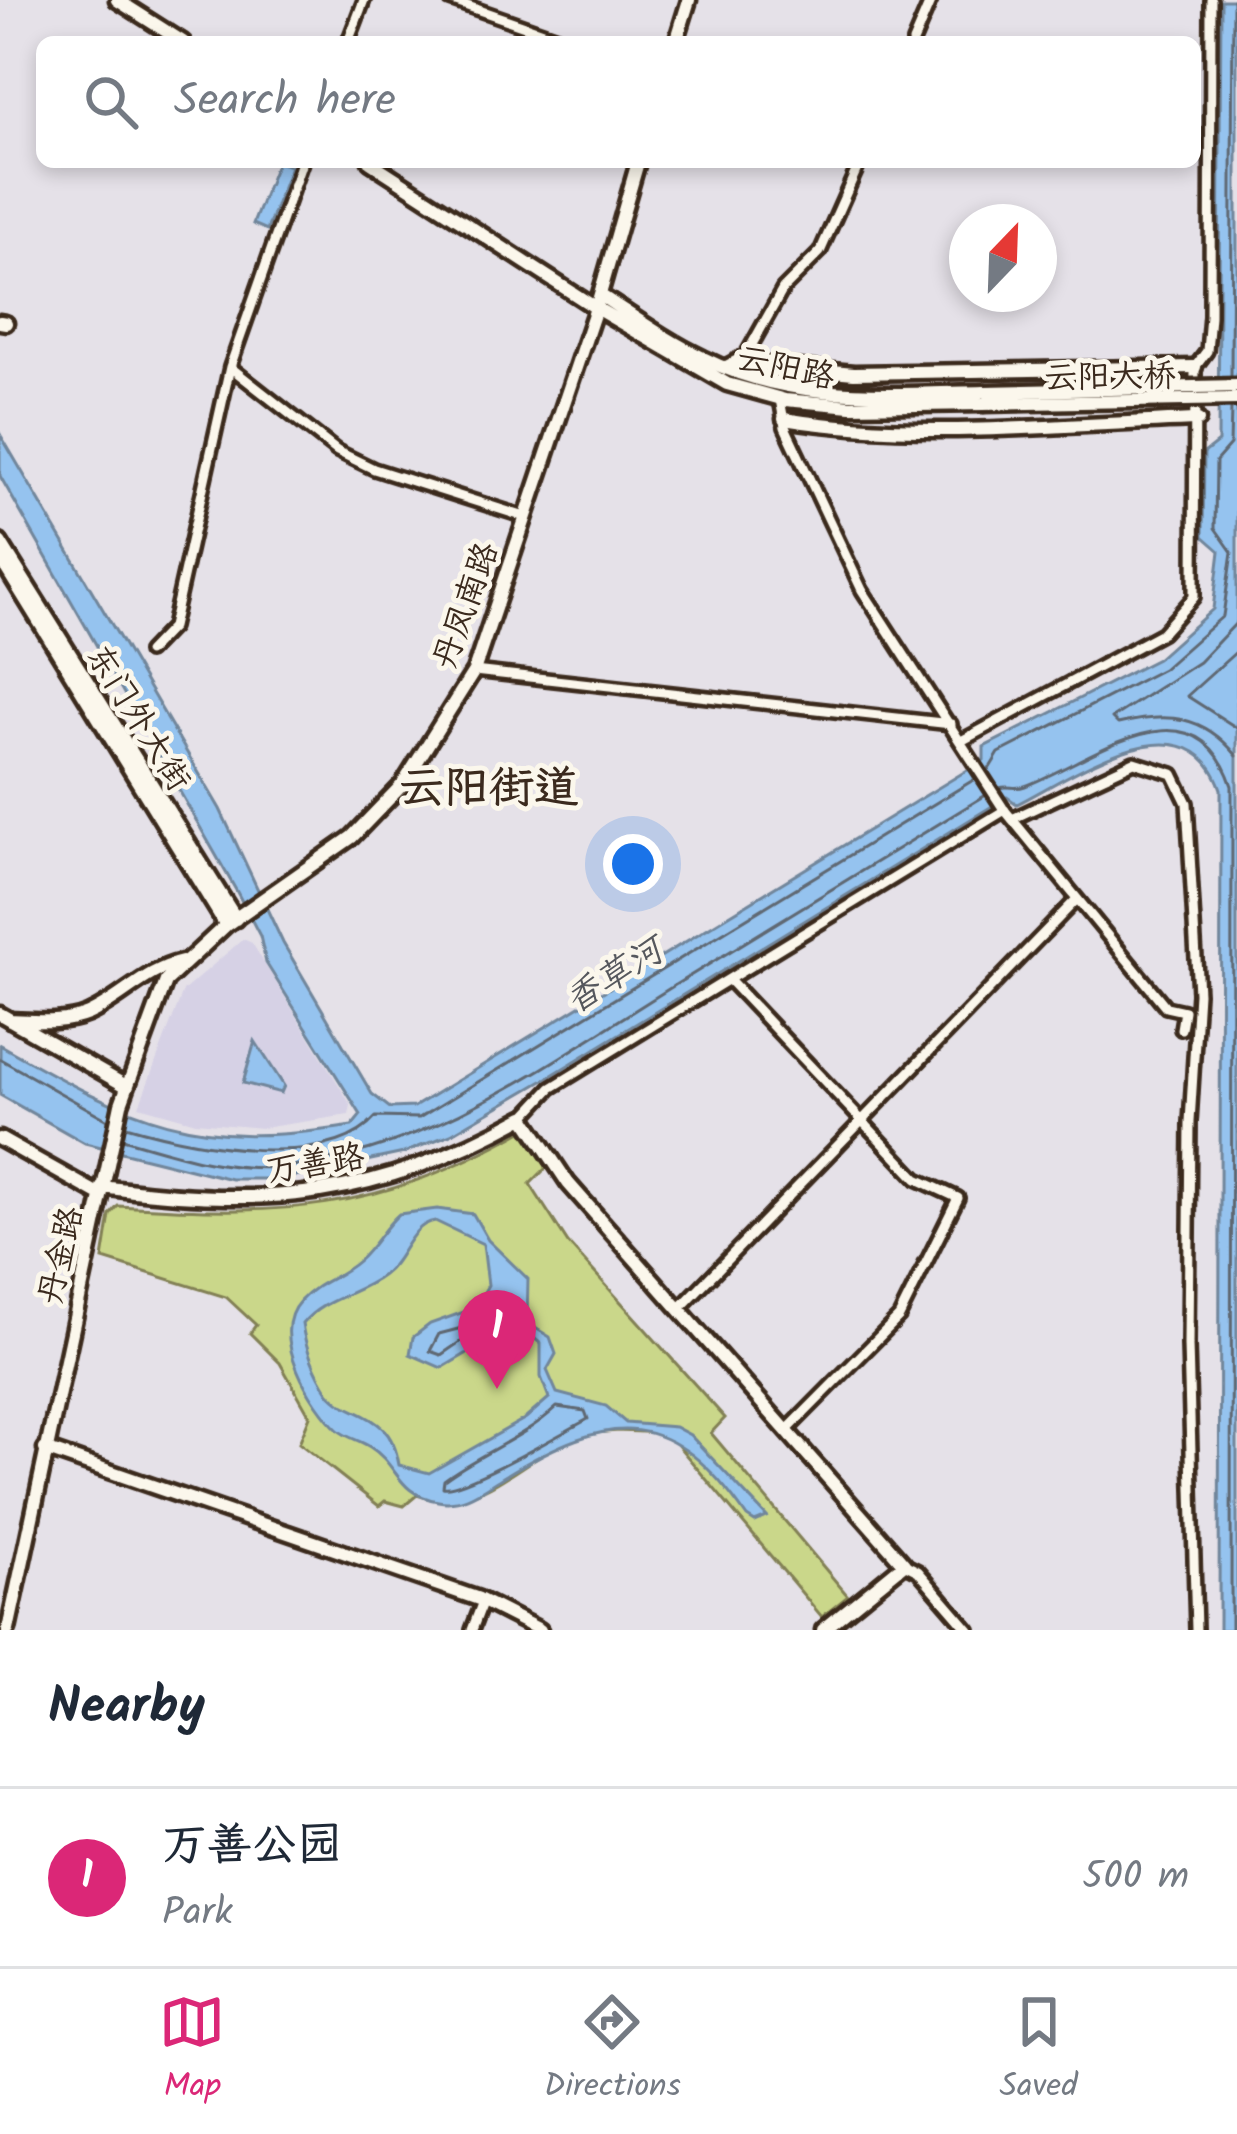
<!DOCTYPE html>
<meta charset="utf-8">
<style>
body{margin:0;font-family:Kalam,"LXGW WenKai TC",sans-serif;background:#f2f2f3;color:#1f2937}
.compass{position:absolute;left:949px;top:204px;width:108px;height:108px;border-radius:50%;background:#fff;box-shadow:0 6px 18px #0003;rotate:23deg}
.you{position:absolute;left:633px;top:864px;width:42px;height:42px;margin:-30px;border:9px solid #fff;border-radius:50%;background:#1a73e8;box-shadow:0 0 0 18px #1a73e833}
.badge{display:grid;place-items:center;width:78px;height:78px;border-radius:50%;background:#db2777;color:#fff;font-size:39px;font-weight:700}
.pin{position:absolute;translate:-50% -99px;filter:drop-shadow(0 3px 6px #0008)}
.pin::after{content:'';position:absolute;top:63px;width:42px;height:36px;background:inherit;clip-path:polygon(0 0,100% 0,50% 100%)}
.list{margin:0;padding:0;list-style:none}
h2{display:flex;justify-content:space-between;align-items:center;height:156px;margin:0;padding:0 48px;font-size:51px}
h2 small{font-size:39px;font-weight:400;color:#747a83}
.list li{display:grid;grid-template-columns:78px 1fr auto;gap:36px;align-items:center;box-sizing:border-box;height:180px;padding:0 48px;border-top:3px solid #e0e1e3}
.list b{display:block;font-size:45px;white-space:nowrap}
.list p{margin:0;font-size:39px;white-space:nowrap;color:#747a83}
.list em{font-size:39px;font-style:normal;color:#747a83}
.icon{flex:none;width:66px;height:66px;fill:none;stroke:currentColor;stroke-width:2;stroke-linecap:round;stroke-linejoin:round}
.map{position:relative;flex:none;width:1237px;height:1630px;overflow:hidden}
.search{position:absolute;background:#fff;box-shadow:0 6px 18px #0003;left:36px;right:36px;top:36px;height:132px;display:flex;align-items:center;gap:30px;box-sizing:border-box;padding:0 42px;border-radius:18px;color:#747a83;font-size:45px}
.sheet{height:336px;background:#fff}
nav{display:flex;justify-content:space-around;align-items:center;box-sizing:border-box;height:168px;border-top:3px solid #e0e1e3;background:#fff;font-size:33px;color:#747a83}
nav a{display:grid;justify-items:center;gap:6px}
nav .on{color:#db2777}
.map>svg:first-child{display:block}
.built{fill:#d6d1e5}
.green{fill:#cad78a;stroke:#828054;stroke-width:3}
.water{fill:#95c3ef;stroke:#71869b;stroke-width:3;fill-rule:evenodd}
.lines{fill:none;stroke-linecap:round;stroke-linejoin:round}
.shore{stroke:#5f6772;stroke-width:3}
.street-casing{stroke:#3b2a1e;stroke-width:18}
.secondary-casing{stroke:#3b2a1e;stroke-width:21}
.street{stroke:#fbf7ec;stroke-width:9}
.secondary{stroke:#fbf7ec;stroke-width:12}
.secondary-bridge-casing{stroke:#3b2a1e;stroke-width:21;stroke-linecap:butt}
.secondary-bridge{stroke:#fbf7ec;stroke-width:12}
.labels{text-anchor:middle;stroke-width:10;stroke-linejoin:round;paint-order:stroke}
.street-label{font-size:33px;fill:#3b2a1e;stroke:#fbf7ec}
.water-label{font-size:36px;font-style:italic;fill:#56585d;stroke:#fbf7ec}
.district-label{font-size:45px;font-weight:bold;fill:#3b2a1e;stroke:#fbf7ec}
</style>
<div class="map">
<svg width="1237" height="1630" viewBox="0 0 1237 1630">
<rect width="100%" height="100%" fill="#e5e1e8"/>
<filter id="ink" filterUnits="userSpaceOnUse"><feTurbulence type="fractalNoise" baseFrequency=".00833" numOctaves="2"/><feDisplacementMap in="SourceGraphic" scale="24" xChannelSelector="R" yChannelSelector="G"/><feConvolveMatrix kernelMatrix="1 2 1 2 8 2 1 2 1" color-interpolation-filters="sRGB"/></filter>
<g filter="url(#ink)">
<path class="built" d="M243,939L252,943L351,1105L349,1115L262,1128L196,1122L139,1106L183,991Z"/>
<path class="green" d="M522,1131L547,1167L530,1184L568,1243L725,1418L711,1433L848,1596L822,1617L670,1436L658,1433C631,1431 601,1429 575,1438C519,1458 479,1517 417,1495L404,1506L385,1501L379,1506L299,1443L310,1416L280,1363L250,1333L256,1325L226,1297L103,1259L110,1215L118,1206C281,1216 376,1214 522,1131Z"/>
<path class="water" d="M1221,0H1237V1630H1219L1221,789C1188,693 1073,776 1017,804L1007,797L544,1080L451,1134L404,1153L281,1179H231L85,1143L0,1095V1045C135,1122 194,1151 352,1126L361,1115L266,963L260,936L237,892L0,476V434L220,809L283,943L372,1094L390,1108L414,1107L984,760V747L1157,659L1213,609L1220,551L1203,536L1204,453L1218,442Z
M277,162L291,166L267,230L253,224Z
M255,1041L284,1086L281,1093L243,1083Z
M437,1209L473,1214L488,1240L528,1279L527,1323L550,1337L556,1354L547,1370L557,1393L606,1406L626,1423L675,1427L690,1435L767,1517L755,1522L747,1517C671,1407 612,1410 503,1477C482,1490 464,1506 438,1501C396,1494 399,1465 370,1447C360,1440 347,1438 338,1430C312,1406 268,1335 300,1301C317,1282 339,1278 358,1261C374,1247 384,1227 399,1214ZM435,1221L483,1244L488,1285L475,1308L430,1324L413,1337L410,1354L442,1368L488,1341L526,1331L541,1344V1377L549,1398L526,1418L429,1473L399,1465C391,1409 348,1418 329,1393C315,1372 306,1350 302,1324C323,1298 357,1295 383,1275C404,1260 409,1225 435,1221Z"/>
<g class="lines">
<path class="shore" d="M1231,377L1233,0
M1237,622L1199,662L1112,718L1118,724C1167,712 1203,714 1237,756
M1237,651L1187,696L1237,728
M988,771L999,753L1163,669L1223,616L1232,552L1215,528L1216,461L1230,445L1231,408
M999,788C1010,785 1015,790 1025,786C1090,762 1195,674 1232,786L1231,1630
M0,1059L108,1120
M126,1126C190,1145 329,1173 376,1117L419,1118L975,779
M123,1139C175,1154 227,1172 283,1167C431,1152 552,1061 675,985C778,921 882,858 986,795
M486,1314L494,1317L492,1327L479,1329L441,1355L430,1351L439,1334L477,1324Z
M557,1407L585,1411L588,1419C564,1432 461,1492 443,1487L444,1480C480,1453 524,1438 557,1407Z"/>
<g class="street-casing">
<path id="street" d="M450,0L571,42
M348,42L364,0
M913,42L931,0
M302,162L230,367L337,451L374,469L525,517
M729,364L746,355L783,289L820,252L860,162
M780,399L785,427L862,590L1003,808L1166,1007L1184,1011L1181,1029
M148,652L172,627L230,367
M474,671L951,724
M963,740L1162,633L1194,597L1195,367L1207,351L1210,316L1211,0
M1012,819L1134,762L1173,774L1187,803L1198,993L1190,1122L1188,1345L1196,1630
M729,980L917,1179L958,1198L899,1317L789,1428
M524,1117L551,1088L1005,810
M682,1306L1076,900
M904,1564L918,1571L969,1630
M472,1630L483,1601"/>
</g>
<g class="secondary-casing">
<path id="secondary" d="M117,0L183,42
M676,42L689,0
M370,162L596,308L727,384L785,400L851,406L983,404
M600,295C634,317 667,341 703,358C791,403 890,394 985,392
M0,322L6,323
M724,367L756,364L854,373L1195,367
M784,419C918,441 1062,424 1198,420
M0,542L236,919
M0,558L226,925
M0,1014L126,1086
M10,1020C36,1021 64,1024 88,1014C122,999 145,970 182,962
M0,1139L100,1195
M102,1187C268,1209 376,1199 524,1117L568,1183L904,1564L823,1630
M45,1449L479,1599L540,1630
M8,1630L121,1104L166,981L226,925L352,837L403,784L474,671L596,308L638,162"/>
</g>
<use href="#street" class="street"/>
<use href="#secondary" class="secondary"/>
<g class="secondary-bridge-casing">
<path id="secondary-bridge" d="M985,392L1237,386
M983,404L1237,399"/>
</g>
<use href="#secondary-bridge" class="secondary-bridge"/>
</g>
</g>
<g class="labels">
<g class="street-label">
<text transform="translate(786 366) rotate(12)" y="12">云阳路</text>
<text transform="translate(1110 375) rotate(-1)" y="12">云阳大桥</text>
<text transform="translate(464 605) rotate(-70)" y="12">丹凤南路</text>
<text transform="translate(140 717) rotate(58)" y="12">东门外大街</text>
<text transform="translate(315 1162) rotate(-9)" y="12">万善路</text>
<text transform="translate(59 1255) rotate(-77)" y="12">丹金路</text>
</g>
<g class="water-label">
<text transform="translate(613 974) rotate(-32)" y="13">香草河</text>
</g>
<g class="district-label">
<text x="489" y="802">云阳街道</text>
</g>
</g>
</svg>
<svg class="compass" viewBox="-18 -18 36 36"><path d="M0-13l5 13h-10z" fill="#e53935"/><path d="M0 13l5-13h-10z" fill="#747a83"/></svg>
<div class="you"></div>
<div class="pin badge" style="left:497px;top:1389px">1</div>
<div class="search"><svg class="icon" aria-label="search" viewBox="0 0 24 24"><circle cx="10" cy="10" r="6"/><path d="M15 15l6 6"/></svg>Search here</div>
</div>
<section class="sheet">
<h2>Nearby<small></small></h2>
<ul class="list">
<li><span class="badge">1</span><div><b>万善公园</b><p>Park</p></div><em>500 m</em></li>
</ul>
</section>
<nav>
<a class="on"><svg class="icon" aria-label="map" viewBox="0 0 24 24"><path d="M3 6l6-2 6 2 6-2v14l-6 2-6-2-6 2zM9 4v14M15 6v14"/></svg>Map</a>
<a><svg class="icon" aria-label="directions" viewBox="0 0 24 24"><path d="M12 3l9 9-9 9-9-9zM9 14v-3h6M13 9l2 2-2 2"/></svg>Directions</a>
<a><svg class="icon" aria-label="saved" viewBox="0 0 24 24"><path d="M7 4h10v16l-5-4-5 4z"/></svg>Saved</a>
</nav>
